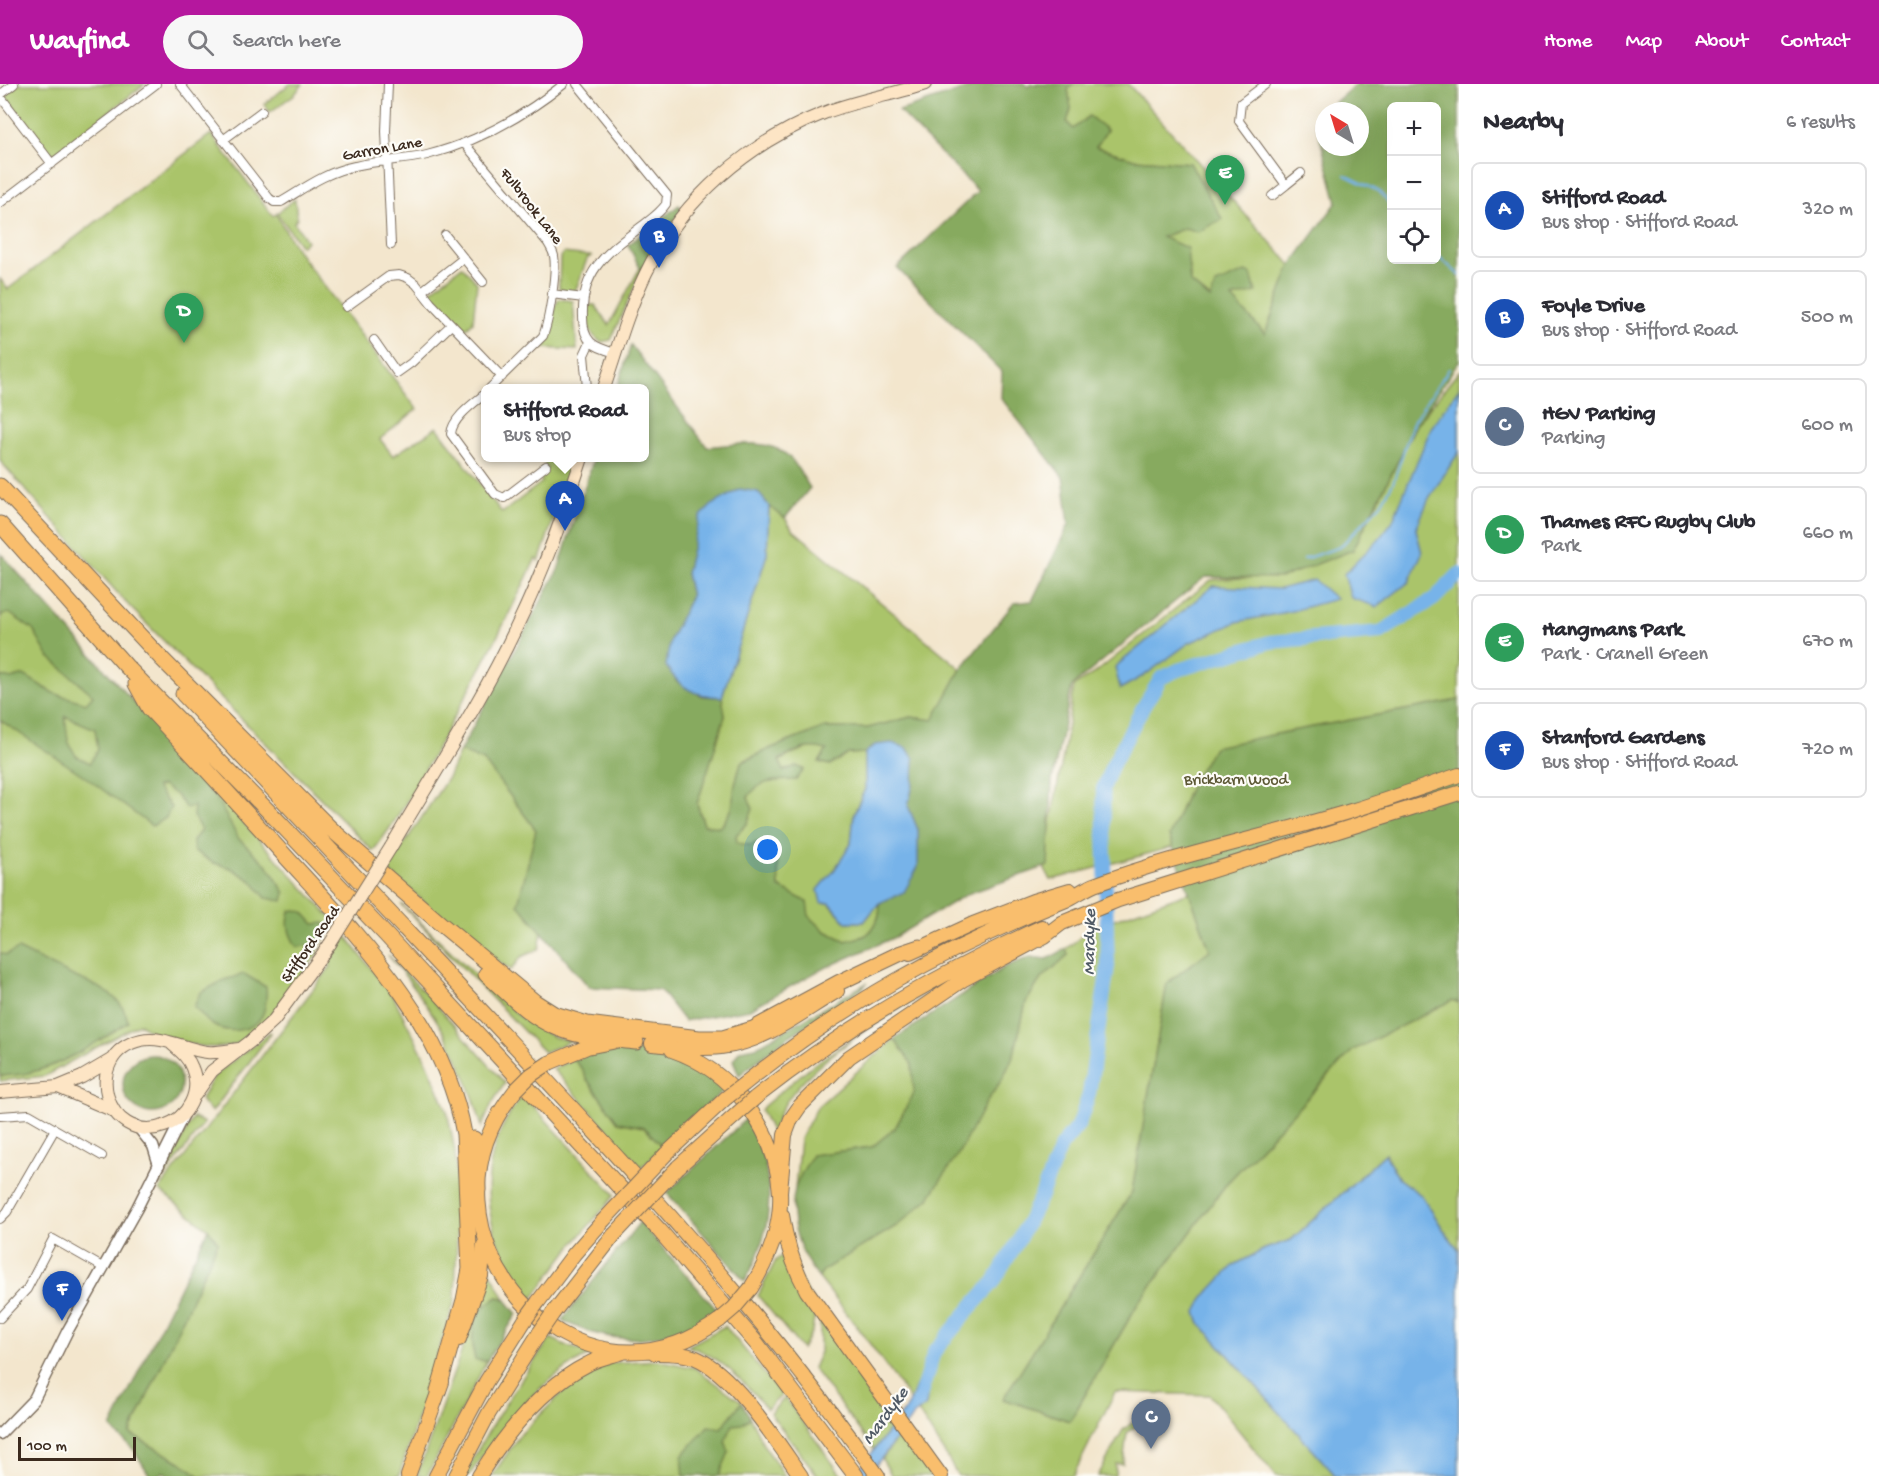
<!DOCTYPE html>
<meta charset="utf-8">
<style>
body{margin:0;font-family:"Gochi Hand",sans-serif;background:#f7f7f7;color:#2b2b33}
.controls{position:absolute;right:18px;top:18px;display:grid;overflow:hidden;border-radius:9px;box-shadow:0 6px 24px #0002}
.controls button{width:54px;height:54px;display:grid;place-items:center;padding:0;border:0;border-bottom:2px solid #e1e1e2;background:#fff;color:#2b2b33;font:30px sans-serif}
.compass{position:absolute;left:1315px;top:18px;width:54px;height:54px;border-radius:50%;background:#fff;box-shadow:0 6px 24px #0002;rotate:322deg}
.scale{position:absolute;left:18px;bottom:15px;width:118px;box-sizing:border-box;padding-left:6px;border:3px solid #3b2a1e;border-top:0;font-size:16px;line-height:21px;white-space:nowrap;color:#3b2a1e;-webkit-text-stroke:4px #fdfcf7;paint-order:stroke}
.you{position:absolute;left:768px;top:766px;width:21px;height:21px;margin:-15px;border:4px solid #fff;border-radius:50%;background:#1a73e8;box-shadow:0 0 0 9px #1a73e833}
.badge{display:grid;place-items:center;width:39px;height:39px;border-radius:50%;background:#b5179e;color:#fff;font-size:20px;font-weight:700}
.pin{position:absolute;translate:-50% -50px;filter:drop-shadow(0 2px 3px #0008)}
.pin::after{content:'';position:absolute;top:32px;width:21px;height:18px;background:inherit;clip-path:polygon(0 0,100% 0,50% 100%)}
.popup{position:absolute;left:481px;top:300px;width:168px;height:78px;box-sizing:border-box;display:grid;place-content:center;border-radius:9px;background:#fff;filter:drop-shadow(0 2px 4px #0005);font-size:20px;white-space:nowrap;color:#7c7c81}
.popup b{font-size:22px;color:#2b2b33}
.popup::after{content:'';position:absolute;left:50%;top:100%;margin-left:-12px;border:12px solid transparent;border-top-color:#fff}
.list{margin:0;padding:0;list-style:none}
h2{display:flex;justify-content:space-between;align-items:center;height:78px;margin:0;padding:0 24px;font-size:26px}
h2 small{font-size:20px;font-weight:400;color:#7c7c81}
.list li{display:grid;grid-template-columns:39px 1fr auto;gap:18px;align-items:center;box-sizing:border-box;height:96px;margin:0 12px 12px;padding:0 12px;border:2px solid #e1e1e2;border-radius:9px}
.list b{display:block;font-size:22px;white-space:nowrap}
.list p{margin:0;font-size:20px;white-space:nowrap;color:#7c7c81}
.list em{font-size:20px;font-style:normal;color:#7c7c81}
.icon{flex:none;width:33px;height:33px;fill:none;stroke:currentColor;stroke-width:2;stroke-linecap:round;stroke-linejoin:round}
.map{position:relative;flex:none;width:1459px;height:1392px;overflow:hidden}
header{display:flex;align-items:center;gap:36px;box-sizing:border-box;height:84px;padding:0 30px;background:#b5179e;color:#fff}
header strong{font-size:28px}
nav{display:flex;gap:33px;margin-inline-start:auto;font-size:21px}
.search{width:420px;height:54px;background:#f7f7f7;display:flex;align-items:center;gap:15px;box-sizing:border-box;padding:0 21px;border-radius:33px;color:#7c7c81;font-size:22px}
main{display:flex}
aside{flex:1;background:#fff}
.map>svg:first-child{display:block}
.green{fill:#aac46a;stroke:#727744;stroke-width:1.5}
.forest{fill:#87aa5e;stroke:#616a3e;stroke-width:1.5;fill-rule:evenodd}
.water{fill:#77b3e9;stroke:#596e84;stroke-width:1.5}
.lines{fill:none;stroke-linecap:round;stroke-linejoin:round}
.stream{stroke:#77b3e9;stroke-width:2}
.river{stroke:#77b3e9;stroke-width:14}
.minor-casing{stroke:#7b6c5b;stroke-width:10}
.tertiary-casing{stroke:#7b6c5b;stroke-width:13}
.secondary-casing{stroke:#7b6c5b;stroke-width:14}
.trunk-casing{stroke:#7b6c5b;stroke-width:16}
.motorway-casing{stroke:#7b6c5b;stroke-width:17}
.minor{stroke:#fff;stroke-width:8}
.tertiary{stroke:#fff;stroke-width:10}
.secondary{stroke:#fde5c5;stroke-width:12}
.trunk{stroke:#f9be6d;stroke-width:14}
.motorway{stroke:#f9be6d;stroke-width:15}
.secondary-bridge-casing{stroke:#7b6c5b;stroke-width:14;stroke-linecap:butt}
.trunk-bridge-casing{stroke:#7b6c5b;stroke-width:16;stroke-linecap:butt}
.secondary-bridge{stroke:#fde5c5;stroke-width:12}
.trunk-bridge{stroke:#f9be6d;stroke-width:14}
.labels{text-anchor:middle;stroke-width:4.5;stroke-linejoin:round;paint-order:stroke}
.street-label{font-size:16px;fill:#3b2a1e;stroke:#fdfcf7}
.park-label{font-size:16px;fill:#5c5835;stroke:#fdfcf7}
.water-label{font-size:18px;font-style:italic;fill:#505a65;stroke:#fdfcf7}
</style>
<header>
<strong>Wayfind</strong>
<div class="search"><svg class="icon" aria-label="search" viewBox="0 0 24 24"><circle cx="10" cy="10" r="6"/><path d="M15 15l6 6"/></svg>Search here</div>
<nav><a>Home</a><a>Map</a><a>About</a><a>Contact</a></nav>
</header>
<main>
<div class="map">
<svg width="1459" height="1392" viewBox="0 0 1459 1392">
<rect width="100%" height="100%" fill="#fdfcf7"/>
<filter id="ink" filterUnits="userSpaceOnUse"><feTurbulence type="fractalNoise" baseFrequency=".0167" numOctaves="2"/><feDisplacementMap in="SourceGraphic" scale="12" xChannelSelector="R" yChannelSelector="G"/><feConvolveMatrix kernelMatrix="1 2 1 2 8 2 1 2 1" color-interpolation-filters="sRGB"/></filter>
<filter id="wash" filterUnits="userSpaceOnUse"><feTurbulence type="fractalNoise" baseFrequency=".008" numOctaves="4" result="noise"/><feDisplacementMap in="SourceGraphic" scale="24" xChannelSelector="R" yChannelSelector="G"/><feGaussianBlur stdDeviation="1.35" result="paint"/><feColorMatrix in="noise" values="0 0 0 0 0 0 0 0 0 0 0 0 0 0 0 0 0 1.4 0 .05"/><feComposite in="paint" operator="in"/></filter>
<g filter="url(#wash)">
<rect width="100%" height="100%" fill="#f3e6cd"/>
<path class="green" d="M18,0H145L55,70L48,69L6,13L8,8Z
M290,0H303L295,10L270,28L264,20Z
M1073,0H1128L1291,181L1265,250L1231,214L1211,215L1190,198V184L1162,153L1185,144L1222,135L1190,79L1134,75L1096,63L1107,46L1073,45L1067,38L1071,25L1068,5Z
M211,50L273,132L276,130L297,166L417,325L380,355L393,372L437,343L502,429L542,398L540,394L541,389L547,385L543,374H573L564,402L561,401L557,413L560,415L539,478L536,474C506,538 473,600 438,662C418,698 399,734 373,767L130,523L0,377V195L8,205Z
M295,115L297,134L294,138L307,157L301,162L277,129Z
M563,169L591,172L587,175L575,208L563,207L559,204L560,173Z
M462,182L477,199L473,238L464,247L430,211L429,208Z
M640,184L642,185L611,256L601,258C587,249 586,237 586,221H595L609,241Z
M559,215L573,217L577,266L542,264L549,253L555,222Z
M1459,287V616L1286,648L1193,696L1169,752L1173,763L1051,796L1043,781L1063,672L1074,602L1099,586L1211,496L1288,491L1353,466L1416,341Z
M769,422L785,434L792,445L961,585L933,636L911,633L868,644H824L769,665L741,678L735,701L732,725L720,744L704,741L697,720L725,632L722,613L766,470Z
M1,470L173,662L335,838L317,865L319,868C299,893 265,948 236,960C217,967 195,962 177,956C165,952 148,949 140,939L45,992L0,997Z
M813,662L828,666L819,678L829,681L848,670L865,669V705L854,730L851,760L835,785L818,807L846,838H864L879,819C882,830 875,845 866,851C861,854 851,855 846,857L825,847L779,803L777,770L750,761L737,760L736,751L747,740C747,732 746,722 748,714C753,695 780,696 796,696L804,685L796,682L784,687L779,677L796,668Z
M460,667L484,677L536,746L519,820L542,847L539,865L521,873L511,886L475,862L387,786L449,692Z
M1189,808L1210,866L1167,900L1132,1108L1003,1315L1070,1337L1137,1221L1227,1099L1353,966L1453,916L1459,919V1166L1445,1148L1422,1112L1399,1095L1385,1070L1291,1156L1265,1165L1234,1181L1196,1228L1200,1239L1336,1392H1276L1210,1311L1115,1308L1073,1392H958C918,1322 869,1257 819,1194L823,1186L898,1141L929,1114L987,1017L1003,994L1014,970L1026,918L1040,896L1068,871L1066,865L1093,843Z
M401,820L522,935L553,953L571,957L544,968Z
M346,852L394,914L428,980L447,1027L455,1067L458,1115L455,1216L399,1392H200L180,1378L130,1350L218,1158L208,1145L159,1106L331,882L327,877Z
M388,871L429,913L505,999L492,1019L482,1043C464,973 434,926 388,871Z
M927,908C882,937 801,981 779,1031C776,1037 775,1046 774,1053L761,1026L764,1022L810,983L888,930Z
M270,948L271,949L212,1028L204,1020L201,1015L215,991Z
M894,955L912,980L914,1009L895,1044L872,1063L812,1071L795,1104L800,1055L818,1022Z
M573,975L582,985L586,994L618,1038L644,1043L663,1063L641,1083L553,985Z
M523,1011L615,1111L569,1165L532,1215C480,1154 471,1076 523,1011Z
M193,1033L204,1039L159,1100L156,1099L164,1082L173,1073Z
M782,1172L785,1173L816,1223L812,1247L802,1265L758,1212L776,1176Z
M490,1187L505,1215L498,1213C493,1216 486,1220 482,1224C471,1238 471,1260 475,1276L487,1277L427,1392H417Z
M820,1237L896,1338L874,1366L813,1284L820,1268Z
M725,1242L782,1311L767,1325C743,1298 723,1273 688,1262Z
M551,1254L569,1263L593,1269C542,1292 499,1345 469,1392H464C489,1343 518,1298 551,1254Z
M658,1276L695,1284L742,1318L765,1363L785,1392H492L519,1352L563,1308L608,1279Z
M785,1314L842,1392H818L770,1329Z
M1140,1338L1136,1343L1127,1348L1123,1380H1116L1115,1392H1098L1123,1346L1132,1339Z
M901,1348L933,1392H892L882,1375Z"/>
<path class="forest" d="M980,0H1025L1028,3L1031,0H1073L1068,5L1071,25L1067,38L1073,45L1089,32L1107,46L1096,63L1134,75L1190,79L1222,135L1198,148L1185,144L1162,153L1187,164L1190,198L1210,215L1216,200L1245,188L1251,190L1256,208L1232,214L1265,250L1291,181L1337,118L1315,36L1324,28V63H1360V27H1325L1356,0H1459V277L1416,341L1353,466L1281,494L1205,493L1072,602L1052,697L1048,782L967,810L895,853L818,887L750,925L684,937L660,906L589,903L518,820L536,746L484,677L460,667L558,486L594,374H644V304H617L631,261L707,363C733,360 773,353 792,376C799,385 804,395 810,404L785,434L769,422L758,408L686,489L691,512L670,556L676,597L702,612L722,613L725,632L697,720L704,741L721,743L732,725L735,701L741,679L769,665L824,644H868L911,633L933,636L961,585L1014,519L1032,517L1069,440L1063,393L1001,314L1002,288L897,184L978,107L899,27ZM1392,22H1436V176H1392ZM875,661L913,700L908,722L918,746L904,808L879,819C882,830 875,845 866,851C861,854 851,855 846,857L825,847L809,832L807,818L779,803L777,770L767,756L750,761L737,759L736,751L747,740L753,725L748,713C761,695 775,697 796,696L804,686L796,682L784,687L779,676C798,666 805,660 827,666L819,678L830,681L848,670L865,669Z
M679,121L682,125L642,185L640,184L628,161Z
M1,470L173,662L197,695L216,714L239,755L268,782L285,809L283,817L266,814L252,797L231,784L214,779L194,767L193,757L201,746L193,732L194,722L186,724L176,711L163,702L156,703L171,723L166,734L152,742L84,692L0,636V592L11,595L24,591L53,609L86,619L93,611L48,572L33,546L9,529L0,532ZM65,632L95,645L98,666L90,679L76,672L68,657Z
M1459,616V919L1453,916L1353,966L1227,1099L1137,1221L1070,1337L1003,1315L1132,1108L1167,899L1210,866L1169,752L1193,696L1214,663L1286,648Z
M296,826L303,828L314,840L325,839L324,851L315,861L297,863C289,851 286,841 290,827Z
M18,865C36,874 55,883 73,892C96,902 123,910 128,938C97,958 64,981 28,989C19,991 9,991 0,992V869L6,871Z
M1066,865L1068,871L1040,896L1026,918L1014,970L1003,994L987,1017L958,1070L929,1114L898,1141L823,1186L819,1194C799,1172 788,1134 795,1105C797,1094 807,1081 812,1071L872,1063L895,1044L914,1009L912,980L894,955L1005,883L1030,873L1047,875Z
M244,890L266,903C267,911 266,919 264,927C257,948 228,951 211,940C205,936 200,928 194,923L200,909L224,896Z
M867,899L862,905L788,953L739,991L733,976L740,966L756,963Z
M618,965C658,966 695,977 723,1007L663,1063L644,1043L618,1038L586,994L582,985L573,975L600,966Z
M123 1000a29 29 0 1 1 58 0a29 29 0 1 1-58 0Z
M746,1035C778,1086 775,1146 745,1197L667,1109Z
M640,1138L717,1226C668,1260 614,1264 562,1236Z
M208,1145L218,1158L130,1350L180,1378L200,1392H171L163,1388L160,1391L150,1392L134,1366L111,1344Z
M498,1213L505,1215L517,1230L487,1277L475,1276C471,1261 471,1238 482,1225C486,1220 493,1216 498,1213Z
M742,1318L750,1334L742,1340L733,1341L725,1357L729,1368L719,1392H684L682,1372L708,1342L721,1344Z"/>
<path class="water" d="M1459,304V368L1429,414L1416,445L1422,469L1409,498L1377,523L1351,514L1344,490L1377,457L1392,438L1431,344Z
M740,405L758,408L769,422L767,470L722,613C694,612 681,605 666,582L670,556L691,512L686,489L700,433L712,421Z
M1314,496L1336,515L1292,527L1237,538L1189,559L1145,591L1120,605L1115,583L1213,502L1280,505Z
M892,659L907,664L914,675L913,700L908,722L918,746V783L904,808L879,819L864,838H846L830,819H821L818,806L835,785L851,760L854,730L865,705V669L875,661Z
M1385,1070L1399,1095L1422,1112L1445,1148L1459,1166V1392H1336L1200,1239L1196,1228L1204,1213L1234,1181L1265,1165L1291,1156Z
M919,1296L928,1303L926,1322L913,1332L868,1392H854L908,1322Z"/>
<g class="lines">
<path class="stream" d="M1345,91L1378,107L1392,122
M1436,170L1459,191
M1304,475L1340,463L1381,420L1393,399L1414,336L1449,285"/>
<path class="river" d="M919,1316L934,1268L974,1220L993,1199L1018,1157L1040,1114L1061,1062L1079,1040L1089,1010L1108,882L1103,705L1111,684L1142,625L1161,594L1178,586L1270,558L1381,548L1434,515L1459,490"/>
</g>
</g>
<g filter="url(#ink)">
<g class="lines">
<g class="minor-casing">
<path id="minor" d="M180,0L269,114L274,118H281C306,103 326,88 355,82C378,76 403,77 427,71C478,58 523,33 564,0
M388,0L386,47L391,161
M577,0L667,111L666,120C660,129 651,135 642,142C608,168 581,185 583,233C583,258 593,263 616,269
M1266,0L1241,19L1239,37L1286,101L1272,112
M0,11L14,0
M0,12L52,80
M223,56L262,27
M464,59L548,159C550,163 553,167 554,172C557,188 549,237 543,252L490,304
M1286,101L1301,89
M0,119L156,0
M445,151L483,198
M422,207L464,174
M551,210L584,214
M346,223L389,192L399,191L408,194L416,200L431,219L502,293
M374,256L397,289L411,279L451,241
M587,304L584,271L590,258
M486,309C474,319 452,334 451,350L495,410L504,414L546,382
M0,1032L29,1030L55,1045
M0,1135L7,1128L55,1045L102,1072
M0,1234L27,1205L53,1155L104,1184"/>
</g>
<g class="tertiary-casing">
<path id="tertiary" d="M137,1042L153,1062L159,1081
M0,1350L34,1315L67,1248L137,1124L184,1030"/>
</g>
<g class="secondary-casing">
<path id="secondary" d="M604,304C617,266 628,226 646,189C682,115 748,59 824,29C857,16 892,11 925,0
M391,763C433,691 480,620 516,544C543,489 563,432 582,374
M172,960C180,967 188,973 192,984C202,1008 188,1034 164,1042C105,1062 80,970 141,956C163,951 186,966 207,968C218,969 229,966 239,965
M58,1003L114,1027
M0,1008L58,1003L82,993L111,976
M195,1011L212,987L251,957L274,936L330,860"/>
</g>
<g class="trunk-casing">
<path id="trunk" d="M403,843C569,1020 738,1194 878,1392
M910,869L973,840L1033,817L1070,806
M652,960C675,962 698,966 721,963C764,959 801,928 837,907
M672,966C731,986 776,1045 780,1108C782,1142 768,1176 751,1204
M549,979L587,963L612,958
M744,1000C847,918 944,865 1066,816C1075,812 1084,805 1094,801C1178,770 1266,753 1351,727C1387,716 1423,703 1459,691
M515,1007C402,1147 571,1345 720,1236
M755,1014C844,944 939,889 1042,843
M666,1070L726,1014
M678,1083L738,1029
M780,1108L785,1051L791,1035L800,1022L849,973L964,895L1045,852L1062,839L1118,816L1459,709
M782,1131C786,1159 793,1182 807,1207L941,1392
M538,1218L574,1170L602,1138
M553,1229L614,1151
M459,1255L481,1192L484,1161
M655,1269C668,1269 684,1269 696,1274C734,1290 777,1358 801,1392
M408,1392L442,1298
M436,1392L486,1298L525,1236
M456,1392L489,1329L540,1248
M479,1392C506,1349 542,1303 588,1280C598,1274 611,1272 623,1268"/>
</g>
<g class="motorway-casing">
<path id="motorway" d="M0,402L160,573L331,745L442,841L535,918L554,930L587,940L699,954H723L753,945L838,899L901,869L919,863
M0,440L126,582L279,738L387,852L660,1147L757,1260L856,1392
M136,600L149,624C196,674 242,724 288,775C360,854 445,940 464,1050L470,1185L464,1216L438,1307
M183,610L403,843
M486,890C507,908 527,931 553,942C578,954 609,955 636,958
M474,1055L478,1106"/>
</g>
<use href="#minor" class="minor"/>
<use href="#tertiary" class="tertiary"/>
<use href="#secondary" class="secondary"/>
<use href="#trunk" class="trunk"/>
<use href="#motorway" class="motorway"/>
<g class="secondary-bridge-casing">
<path id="secondary-bridge" d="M330,860L391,763"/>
</g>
<g class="trunk-bridge-casing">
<path id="trunk-bridge" d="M515,1007L531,991L549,979
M726,1014L744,1000
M738,1029L755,1014
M602,1138L666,1070
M614,1151L678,1083
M525,1236L538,1218
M720,1236L734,1224L751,1204
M540,1248L553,1229"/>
</g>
<use href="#secondary-bridge" class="secondary-bridge"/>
<use href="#trunk-bridge" class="trunk-bridge"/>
</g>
</g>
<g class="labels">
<g class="street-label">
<text transform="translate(382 63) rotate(-10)" y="6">Garron Lane</text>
<text transform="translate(533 121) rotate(52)" y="6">Fulbrook Lane</text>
<text transform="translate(309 859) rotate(-55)" y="6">Stifford Road</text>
</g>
<g class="park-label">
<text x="1236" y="700">Brickbarn Wood</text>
</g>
<g class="water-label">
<text transform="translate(1088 858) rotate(-89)" y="6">Mardyke</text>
<text transform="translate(884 1331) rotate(-54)" y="6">Mardyke</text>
</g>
</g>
</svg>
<div class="controls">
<button>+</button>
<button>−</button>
<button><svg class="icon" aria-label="locate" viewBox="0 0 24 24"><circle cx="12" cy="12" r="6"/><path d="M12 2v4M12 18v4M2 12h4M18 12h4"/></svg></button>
</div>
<svg class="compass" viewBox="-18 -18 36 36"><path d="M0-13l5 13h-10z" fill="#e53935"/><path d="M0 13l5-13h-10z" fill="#7c7c81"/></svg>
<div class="scale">100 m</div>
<div class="you"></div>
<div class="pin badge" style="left:565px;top:447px;background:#1a4fb4">A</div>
<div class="popup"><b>Stifford Road</b>Bus stop</div>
<div class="pin badge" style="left:659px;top:184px;background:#1a4fb4">B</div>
<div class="pin badge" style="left:1151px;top:1365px;background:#5c6f8a">C</div>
<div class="pin badge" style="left:184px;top:259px;background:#2e9e5b">D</div>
<div class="pin badge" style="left:1225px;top:121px;background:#2e9e5b">E</div>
<div class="pin badge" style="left:62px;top:1237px;background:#1a4fb4">F</div>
</div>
<aside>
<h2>Nearby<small>6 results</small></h2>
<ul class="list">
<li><span class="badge" style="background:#1a4fb4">A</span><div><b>Stifford Road</b><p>Bus stop · Stifford Road</p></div><em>320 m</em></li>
<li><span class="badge" style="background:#1a4fb4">B</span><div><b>Foyle Drive</b><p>Bus stop · Stifford Road</p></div><em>500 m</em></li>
<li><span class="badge" style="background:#5c6f8a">C</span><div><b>HGV Parking</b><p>Parking</p></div><em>600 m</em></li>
<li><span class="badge" style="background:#2e9e5b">D</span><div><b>Thames RFC Rugby Club</b><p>Park</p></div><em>660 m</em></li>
<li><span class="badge" style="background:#2e9e5b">E</span><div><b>Hangmans Park</b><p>Park · Cranell Green</p></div><em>670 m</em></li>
<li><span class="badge" style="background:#1a4fb4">F</span><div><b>Stanford Gardens</b><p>Bus stop · Stifford Road</p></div><em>720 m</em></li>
</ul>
</aside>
</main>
